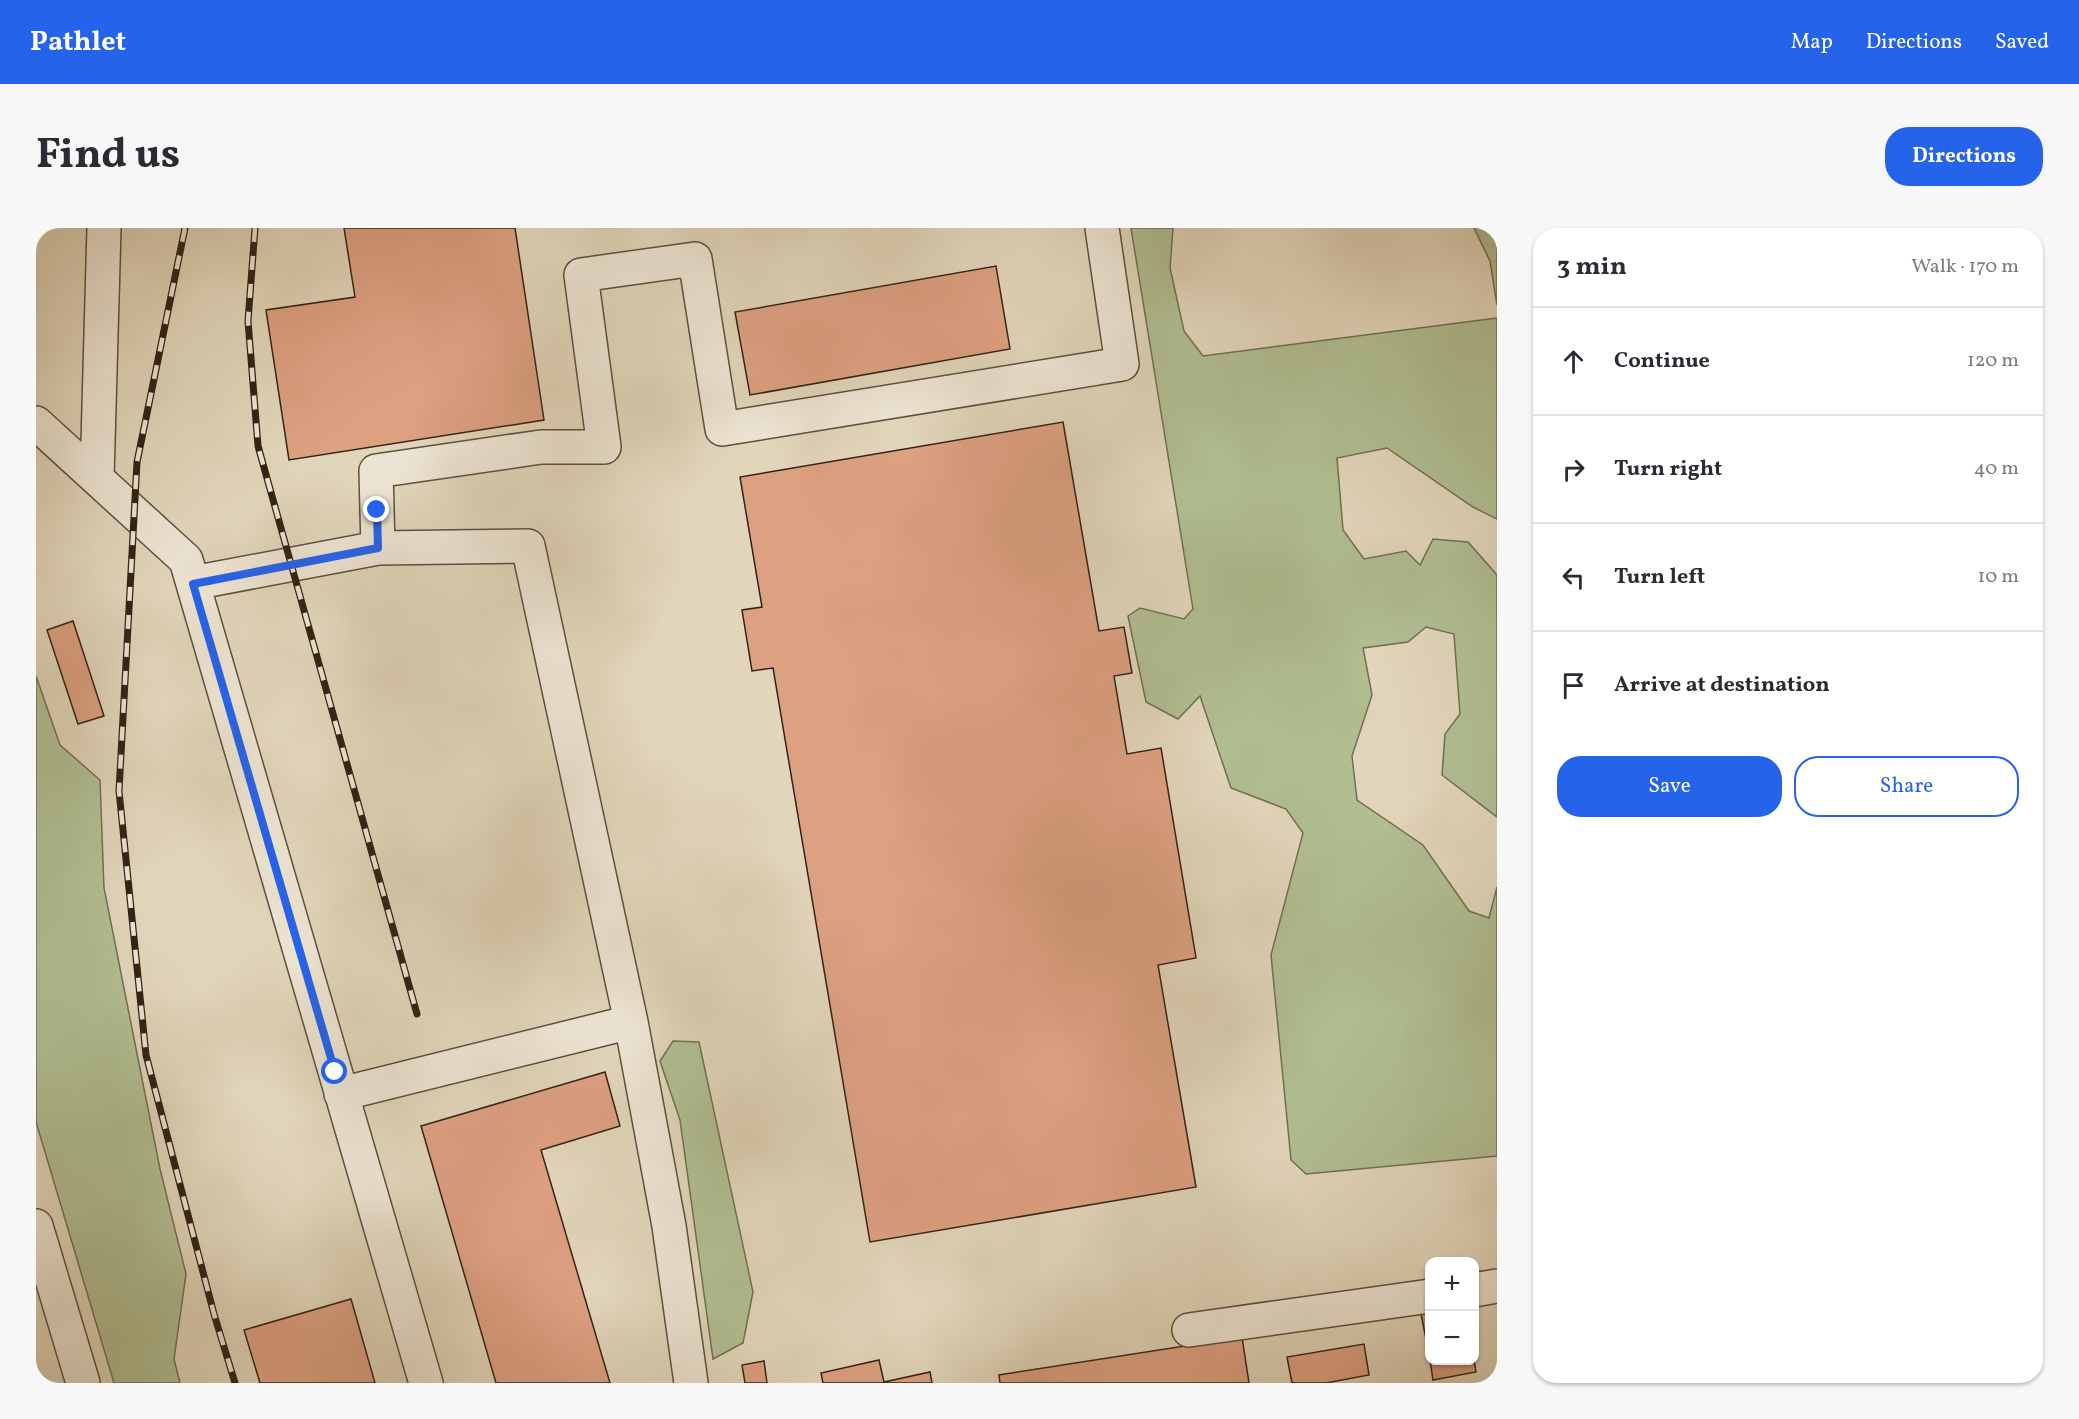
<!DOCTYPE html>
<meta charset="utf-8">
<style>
body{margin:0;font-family:Vollkorn,serif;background:#f7f7f7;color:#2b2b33}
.controls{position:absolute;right:18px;bottom:18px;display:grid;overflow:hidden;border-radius:12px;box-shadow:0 2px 4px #0004}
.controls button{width:54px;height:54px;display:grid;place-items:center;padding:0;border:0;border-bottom:2px solid #e1e1e2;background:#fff;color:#2b2b33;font:30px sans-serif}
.stop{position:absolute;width:18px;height:18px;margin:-14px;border:4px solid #2563eb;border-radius:50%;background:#fff}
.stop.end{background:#2563eb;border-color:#fff;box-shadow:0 2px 6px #0008}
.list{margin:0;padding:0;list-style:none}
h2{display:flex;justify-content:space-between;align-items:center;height:78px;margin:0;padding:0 24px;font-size:26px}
h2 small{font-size:20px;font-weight:400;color:#7c7c81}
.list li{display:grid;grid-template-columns:39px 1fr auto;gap:18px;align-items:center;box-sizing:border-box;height:108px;padding:0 24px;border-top:2px solid #e1e1e2}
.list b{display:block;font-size:22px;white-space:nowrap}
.list em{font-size:20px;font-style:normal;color:#7c7c81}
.actions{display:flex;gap:12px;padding:18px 24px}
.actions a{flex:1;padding:14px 0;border:2px solid #2563eb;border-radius:24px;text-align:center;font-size:21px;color:#2563eb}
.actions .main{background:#2563eb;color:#fff}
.icon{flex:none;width:33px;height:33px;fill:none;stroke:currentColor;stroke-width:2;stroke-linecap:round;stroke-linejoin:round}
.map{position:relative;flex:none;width:1461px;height:1155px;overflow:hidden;border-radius:24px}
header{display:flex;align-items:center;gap:36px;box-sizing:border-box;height:84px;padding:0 30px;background:#2563eb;color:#fff}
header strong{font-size:28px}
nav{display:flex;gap:33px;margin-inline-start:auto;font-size:21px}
.intro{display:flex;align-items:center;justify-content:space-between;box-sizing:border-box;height:144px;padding:0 36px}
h1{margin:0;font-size:42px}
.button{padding:15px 27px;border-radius:24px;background:#2563eb;color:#fff;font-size:21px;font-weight:700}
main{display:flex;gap:36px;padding:0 36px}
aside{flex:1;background:#fff;border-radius:24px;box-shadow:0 2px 4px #0004}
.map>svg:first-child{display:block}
.green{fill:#b0be92;stroke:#707053;stroke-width:1.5}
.building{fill:#dda081;stroke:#312314;stroke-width:1.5}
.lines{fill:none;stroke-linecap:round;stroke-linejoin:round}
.minor-casing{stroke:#5d503e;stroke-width:36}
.minor{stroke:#ece4d2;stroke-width:33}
.rail-casing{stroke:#312314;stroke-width:7}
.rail{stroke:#ece4d2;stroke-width:4.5;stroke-dasharray:14;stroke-linecap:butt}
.route{stroke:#2563eb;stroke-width:8}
</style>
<header>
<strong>Pathlet</strong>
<nav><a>Map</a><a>Directions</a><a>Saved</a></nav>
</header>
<div class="intro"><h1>Find us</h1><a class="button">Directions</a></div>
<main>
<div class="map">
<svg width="1461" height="1155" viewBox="0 0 1461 1155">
<rect width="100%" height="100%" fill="#e1d5ba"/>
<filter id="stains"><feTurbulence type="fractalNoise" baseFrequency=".00333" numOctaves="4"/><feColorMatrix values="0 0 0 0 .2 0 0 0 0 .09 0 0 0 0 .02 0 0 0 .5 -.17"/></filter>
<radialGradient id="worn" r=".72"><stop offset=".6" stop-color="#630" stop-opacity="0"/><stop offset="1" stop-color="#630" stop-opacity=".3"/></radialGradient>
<path class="green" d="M1095,0H1137L1134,40L1148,103L1167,128L1461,90V291L1437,279L1351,220L1301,230L1307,302L1328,331L1370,323L1384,337L1397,311L1432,314L1461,347V589L1406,547L1409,506L1424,486L1418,406L1390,399L1372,414L1327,420L1336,467L1316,528L1321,572L1387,617L1433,683L1453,690L1461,659V928L1270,946L1255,932L1235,727L1267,605L1250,581L1195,560L1164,468L1142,491L1110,474L1092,388L1104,380L1148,391L1157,381Z
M1438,0H1461V77L1454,33Z
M0,448L24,517L64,552L68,660L124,941L150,1046L138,1131L144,1155H78L0,894Z
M637,813L663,814L717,1064L707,1115L677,1131L644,892L624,833Z"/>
<path class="building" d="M308,0H479L508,192L253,232L230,82L319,69Z
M960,38L974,121L714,167L699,84Z
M1027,194L1063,403L1088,399L1096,445L1078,448L1091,526L1125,520L1160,730L1122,737L1160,959L834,1014L737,440L716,443L706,382L726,379L704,249Z
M37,393L68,488L42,496L11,402Z
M569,844L584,898L505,922L574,1155H460L385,898Z
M315,1071L339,1155H224L208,1102Z
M1394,1079V1131L1384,1081Z
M1206,1109L1213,1155H964L963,1147Z
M1328,1116L1333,1147L1290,1155H1256L1251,1129Z
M843,1132L848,1154L894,1144L896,1155H787L785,1145Z
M1394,1132H1438L1440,1144L1397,1152Z
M728,1133L731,1155H709L706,1137Z"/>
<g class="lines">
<g class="minor-casing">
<path id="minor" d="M0,195L150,332L390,1155
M61,250L68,0
M342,320L340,243L505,219H568L545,47L659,31L686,201L1086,136L1066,0
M157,355L342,320L492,318L595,794L305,866
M595,794L633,998L655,1155
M0,998L47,1155
M1438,1062L1461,1058
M1153,1102L1394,1068"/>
</g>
<use href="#minor" class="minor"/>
<g class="rail-casing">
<path id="rail" d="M149,0L101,234L83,563L110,827L178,1086L199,1155
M219,0L212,93L222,218L381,786"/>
</g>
<use href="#rail" class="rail"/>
</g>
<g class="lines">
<path class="route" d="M299,844L157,356L342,320L341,282"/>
</g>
<rect width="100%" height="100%" filter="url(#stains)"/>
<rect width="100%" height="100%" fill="url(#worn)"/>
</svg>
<div class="controls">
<button>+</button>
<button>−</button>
</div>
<div class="stop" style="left:299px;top:844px"></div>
<div class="stop end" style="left:341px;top:282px"></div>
</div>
<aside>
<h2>3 min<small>Walk · 170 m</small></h2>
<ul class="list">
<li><svg class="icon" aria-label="ahead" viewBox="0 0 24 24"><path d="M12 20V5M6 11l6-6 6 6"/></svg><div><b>Continue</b></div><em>120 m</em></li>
<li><svg class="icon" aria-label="right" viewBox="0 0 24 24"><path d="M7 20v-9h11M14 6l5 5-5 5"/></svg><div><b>Turn right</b></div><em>40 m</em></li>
<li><svg class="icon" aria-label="left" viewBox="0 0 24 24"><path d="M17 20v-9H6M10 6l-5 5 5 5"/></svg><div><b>Turn left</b></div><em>10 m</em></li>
<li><svg class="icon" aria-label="arrive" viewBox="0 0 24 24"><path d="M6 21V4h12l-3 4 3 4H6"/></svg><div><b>Arrive at destination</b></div></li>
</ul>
<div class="actions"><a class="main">Save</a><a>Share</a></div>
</aside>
</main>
